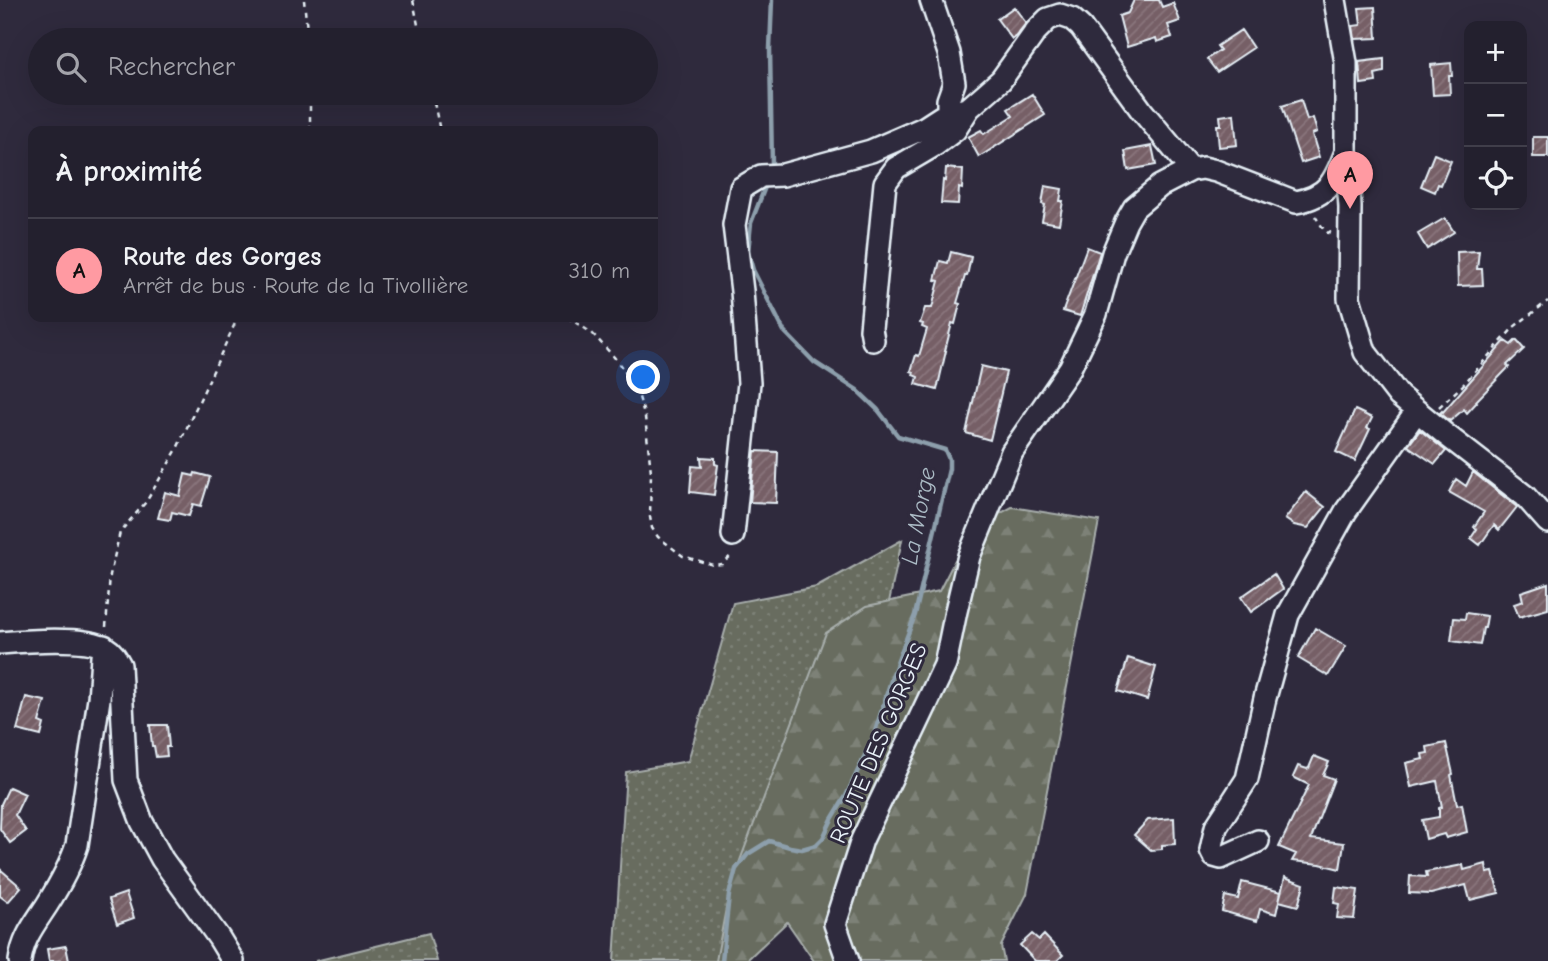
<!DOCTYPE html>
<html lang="fr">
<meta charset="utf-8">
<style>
body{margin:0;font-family:"Comic Neue",sans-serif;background:#2f2d3a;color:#f1f3f6}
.controls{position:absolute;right:21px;top:21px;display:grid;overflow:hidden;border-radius:14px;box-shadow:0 7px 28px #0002}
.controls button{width:63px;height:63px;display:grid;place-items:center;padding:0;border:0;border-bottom:2px solid #403e4a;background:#23202e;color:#f1f3f6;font:35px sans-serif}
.you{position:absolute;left:644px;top:378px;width:24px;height:24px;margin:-18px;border:5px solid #fff;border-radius:50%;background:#1a73e8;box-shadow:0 0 0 10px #1a73e833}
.badge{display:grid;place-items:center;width:46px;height:46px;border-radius:50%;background:#ff9aa2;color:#111;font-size:23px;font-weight:700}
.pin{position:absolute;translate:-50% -58px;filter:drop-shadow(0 2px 4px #0008)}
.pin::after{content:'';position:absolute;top:37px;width:24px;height:21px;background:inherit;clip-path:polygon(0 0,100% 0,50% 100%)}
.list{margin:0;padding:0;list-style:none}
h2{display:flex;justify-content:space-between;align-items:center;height:91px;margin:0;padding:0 28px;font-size:30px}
h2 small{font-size:23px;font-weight:400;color:#a3a3aa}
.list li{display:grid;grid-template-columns:46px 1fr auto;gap:21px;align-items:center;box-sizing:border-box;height:105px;padding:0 28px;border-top:2px solid #403e4a}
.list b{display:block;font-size:26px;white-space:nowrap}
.list p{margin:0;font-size:23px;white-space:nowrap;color:#a3a3aa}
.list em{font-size:23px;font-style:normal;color:#a3a3aa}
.icon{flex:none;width:38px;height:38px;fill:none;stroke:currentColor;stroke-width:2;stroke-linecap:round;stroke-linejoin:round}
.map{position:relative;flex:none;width:1548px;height:961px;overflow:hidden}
.search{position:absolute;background:#23202e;box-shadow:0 7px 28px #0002;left:28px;top:28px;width:630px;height:77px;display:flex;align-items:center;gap:18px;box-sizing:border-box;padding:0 24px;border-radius:38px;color:#a3a3aa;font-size:26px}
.panel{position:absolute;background:#23202e;box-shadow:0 7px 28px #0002;left:28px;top:126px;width:630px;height:196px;border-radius:14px}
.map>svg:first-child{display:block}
.grass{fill:url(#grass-dots);stroke:#a8aeac;stroke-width:2}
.forest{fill:url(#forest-firs);stroke:#a8aeac;stroke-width:2}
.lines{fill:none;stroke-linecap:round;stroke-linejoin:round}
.stream{stroke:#8d9fac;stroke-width:4.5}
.building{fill:url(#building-hatch);stroke:#e8f1f8;stroke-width:2}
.minor-casing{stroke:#e8f1f8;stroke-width:26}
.path{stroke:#e8f1f8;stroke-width:2.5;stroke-dasharray:5 5;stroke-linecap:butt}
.minor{stroke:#2f2a3d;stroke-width:21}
.labels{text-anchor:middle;stroke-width:6;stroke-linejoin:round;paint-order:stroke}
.street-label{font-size:23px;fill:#e8f1f8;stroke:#2f2a3d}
.water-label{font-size:24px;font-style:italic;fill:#abbbc5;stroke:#2f2a3d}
</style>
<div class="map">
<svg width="1548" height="961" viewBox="0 0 1548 961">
<defs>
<pattern id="grass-dots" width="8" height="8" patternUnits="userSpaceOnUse" patternTransform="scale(1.75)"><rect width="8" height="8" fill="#676c5f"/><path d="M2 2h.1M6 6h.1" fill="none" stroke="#7d8177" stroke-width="1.8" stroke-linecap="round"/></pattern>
<pattern id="forest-firs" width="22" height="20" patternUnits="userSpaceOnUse" patternTransform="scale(1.75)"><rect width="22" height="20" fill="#676c5f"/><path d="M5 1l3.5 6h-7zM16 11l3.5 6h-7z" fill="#7d8177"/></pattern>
<pattern id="building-hatch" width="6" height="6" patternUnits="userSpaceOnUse" patternTransform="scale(1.75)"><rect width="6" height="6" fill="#765f66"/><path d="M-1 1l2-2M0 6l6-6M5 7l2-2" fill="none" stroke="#8a767d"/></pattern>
</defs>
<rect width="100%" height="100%" fill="#2f2a3d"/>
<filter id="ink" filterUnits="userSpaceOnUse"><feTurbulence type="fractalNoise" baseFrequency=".0143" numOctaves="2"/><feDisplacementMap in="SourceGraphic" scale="14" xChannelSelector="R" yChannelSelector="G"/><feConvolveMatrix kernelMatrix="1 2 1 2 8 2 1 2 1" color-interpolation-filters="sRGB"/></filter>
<g filter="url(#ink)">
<path class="grass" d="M902,540L884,626L740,961H614L626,772L688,761L733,603L817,587Z
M429,933L437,961H315Z"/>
<path class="forest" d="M1012,507L1099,521L1027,894L1001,946L1004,961H814L787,922L748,959V961H716L730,887L826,633L867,606L939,591L971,529Z"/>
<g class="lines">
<path class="stream" d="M771,170L772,166L770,49L772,0
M722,961L729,895L736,869L748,854L769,841L790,847L802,849L816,845L823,838L832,819L846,796L873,738L893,674L915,615L949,469V459L945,450L898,436L878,410L857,390L814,362L784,331L753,270L748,252L751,223L767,182"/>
</g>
<path class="building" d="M1134,0H1159L1162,7L1173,3L1180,21L1168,25L1172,37L1157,42L1156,38L1127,47L1119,16L1128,13Z
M1014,7L1026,23L1016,36L1012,39L997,19Z
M1375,7L1377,38L1355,39L1353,26L1361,25L1359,8Z
M1241,30L1253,48L1217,72L1207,59L1220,50L1217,46Z
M1384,59V72L1375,74L1376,82L1361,84L1359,62Z
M1451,63L1452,76H1449L1450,94L1433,95L1431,65Z
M1032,94L1045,115L979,157L968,137L981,130L984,134L1013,116L1008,109Z
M1301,100L1307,120L1313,118L1317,132L1312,134L1319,157L1301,163L1282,106Z
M1234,114L1237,145L1219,147L1217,125H1221L1220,116Z
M1533,137H1548V157H1533Z
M1152,146L1156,165L1128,170L1125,151Z
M1434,154L1451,161L1441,185L1438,184L1435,192L1421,186Z
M946,168L963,170L962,189L959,188L958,204L941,203L943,180L945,181Z
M1045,186L1062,189L1060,201H1063L1059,224L1042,221L1045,205L1042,204Z
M1445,218L1454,232L1427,249L1418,234Z
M1087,247L1100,252L1080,316L1063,311Z
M1479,251L1477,269H1482L1483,285L1458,286L1457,252Z
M951,252L971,257L967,276H965L957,303L960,304L955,324L952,323L945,351H946L937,390L916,384L918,377L913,375L914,372L911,371L916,355L919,356L927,329L922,327L923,324L920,323L925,308H932L939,281L935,280L940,261L948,263Z
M1516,340L1524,349L1507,365L1509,367L1476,401L1477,402L1467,413L1464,409L1450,421L1440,413L1442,411L1443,412L1505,341L1511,345Z
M981,366L1006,372L990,440L966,433Z
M1355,410L1372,418L1367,428L1370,429L1355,461L1336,452Z
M1420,430L1446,451L1435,464L1408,446Z
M755,451L778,452L776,503L750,502Z
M701,457L715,458V464L718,465L714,495L690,492L692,466L702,467Z
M1473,472L1517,507L1499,530L1494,525L1480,545L1471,538L1477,529L1474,527L1484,512L1449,492L1456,479L1466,486Z
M195,473L210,477L201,506L193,504L189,516L172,512L170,520L158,518L165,492L180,496L185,474L194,476Z
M1306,492L1325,507L1308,528L1294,525L1285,519Z
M1274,574L1283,589L1251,612L1241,597Z
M1548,583V609L1519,617L1514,604L1523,601L1521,592Z
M1466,613L1487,616L1485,628H1483L1480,645L1451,641L1454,618L1465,619Z
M1315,628L1346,646L1328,676L1298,658Z
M1128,658L1156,667L1147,700L1118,691Z
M26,697L45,701L39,722L44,724L41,736L17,730Z
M150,725H167L169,747H166L167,756L156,757L154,746H152Z
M1446,743L1453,774L1451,775L1457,805L1462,804L1467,832L1446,838L1444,834L1426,839L1422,820L1439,817V808L1442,807L1437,781L1411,787L1406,763L1423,759L1422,754L1428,753L1427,747Z
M1314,756L1329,762L1323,775L1334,779L1311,839L1344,843L1340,869L1320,864L1292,861L1296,854L1279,847L1309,785L1293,777L1298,766L1307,769L1309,768Z
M9,787L25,794L15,815L26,831L10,843L0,829L1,804Z
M1174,818L1175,844L1162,845V849L1151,850L1134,835L1148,820Z
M1486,864L1487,873L1493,872L1499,893L1470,900L1466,885L1431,894L1409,893L1410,876L1427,877L1426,872L1463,865L1464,870Z
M0,869L21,887L8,902L0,896Z
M1285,877L1304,884L1298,906L1279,901Z
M1242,882L1281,892L1276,914L1260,909L1257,921L1222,911L1225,896L1238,899Z
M1336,887L1358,890L1354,919L1337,918L1339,904L1334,903Z
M126,893L134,918L117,924L109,899Z
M1032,934L1039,940L1044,935L1063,955L1057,961H1035L1020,945Z
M66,946L69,961H49L47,949Z"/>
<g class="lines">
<g class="minor-casing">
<path id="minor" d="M931,0L949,53L954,83L948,100V115
M1335,0L1346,63V152L1350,207L1349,298L1365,352L1399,396L1445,434L1525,496L1548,522
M873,340L871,329L885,183L896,168L935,145L955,130L969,108L1001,80L1036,31L1048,19L1060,15L1072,19L1081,27L1142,111L1191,170
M733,535L749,383L742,291L734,225L741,188L761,176L783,175L871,151L924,128L941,117L969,108
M0,643C24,641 86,636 106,648C113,652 116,658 120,665L126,780L142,822L162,859L219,938L233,961
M1258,841L1221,858L1214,856L1211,850L1216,827L1247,779L1265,698L1288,615L1346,511L1417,411
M20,961C23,938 34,925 47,905C59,886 70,867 77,845L99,699L102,657L104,646
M848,961L835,924L862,840L945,665L956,611L969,556L1012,452L1070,368L1096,314L1113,253L1126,222L1134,208L1160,186L1191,170L1203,168L1216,171L1296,202C1329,196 1335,180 1346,152"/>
</g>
<path class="path" d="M304,0L308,40
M413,0L421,40
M432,93L440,131
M310,131V93
M1315,216L1325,231L1328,233L1331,231
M567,317L592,333L614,357L629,377L638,394L645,417L651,472L650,517L652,528L658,537L683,556L713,565L722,564L733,554
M1439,407L1462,386L1514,327L1548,301
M106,627L110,575L120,532L146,502L176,451L238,317"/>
<use href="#minor" class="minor"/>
</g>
</g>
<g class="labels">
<g class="street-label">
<text transform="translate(878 743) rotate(-67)" y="8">ROUTE DES GORGES</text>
</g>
<g class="water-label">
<text transform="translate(918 516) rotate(-79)" y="8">La Morge</text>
</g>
</g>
</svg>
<div class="controls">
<button>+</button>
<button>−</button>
<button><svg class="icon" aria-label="locate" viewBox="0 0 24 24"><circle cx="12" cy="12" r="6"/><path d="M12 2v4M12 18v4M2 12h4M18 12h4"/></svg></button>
</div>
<div class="you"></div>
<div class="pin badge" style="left:1350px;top:209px">A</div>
<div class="search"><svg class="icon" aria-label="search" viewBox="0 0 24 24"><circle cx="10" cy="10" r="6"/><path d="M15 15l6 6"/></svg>Rechercher</div>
<section class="panel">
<h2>À proximité<small></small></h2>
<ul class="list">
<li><span class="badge">A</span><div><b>Route des Gorges</b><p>Arrêt de bus · Route de la Tivollière</p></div><em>310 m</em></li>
</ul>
</section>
</div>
